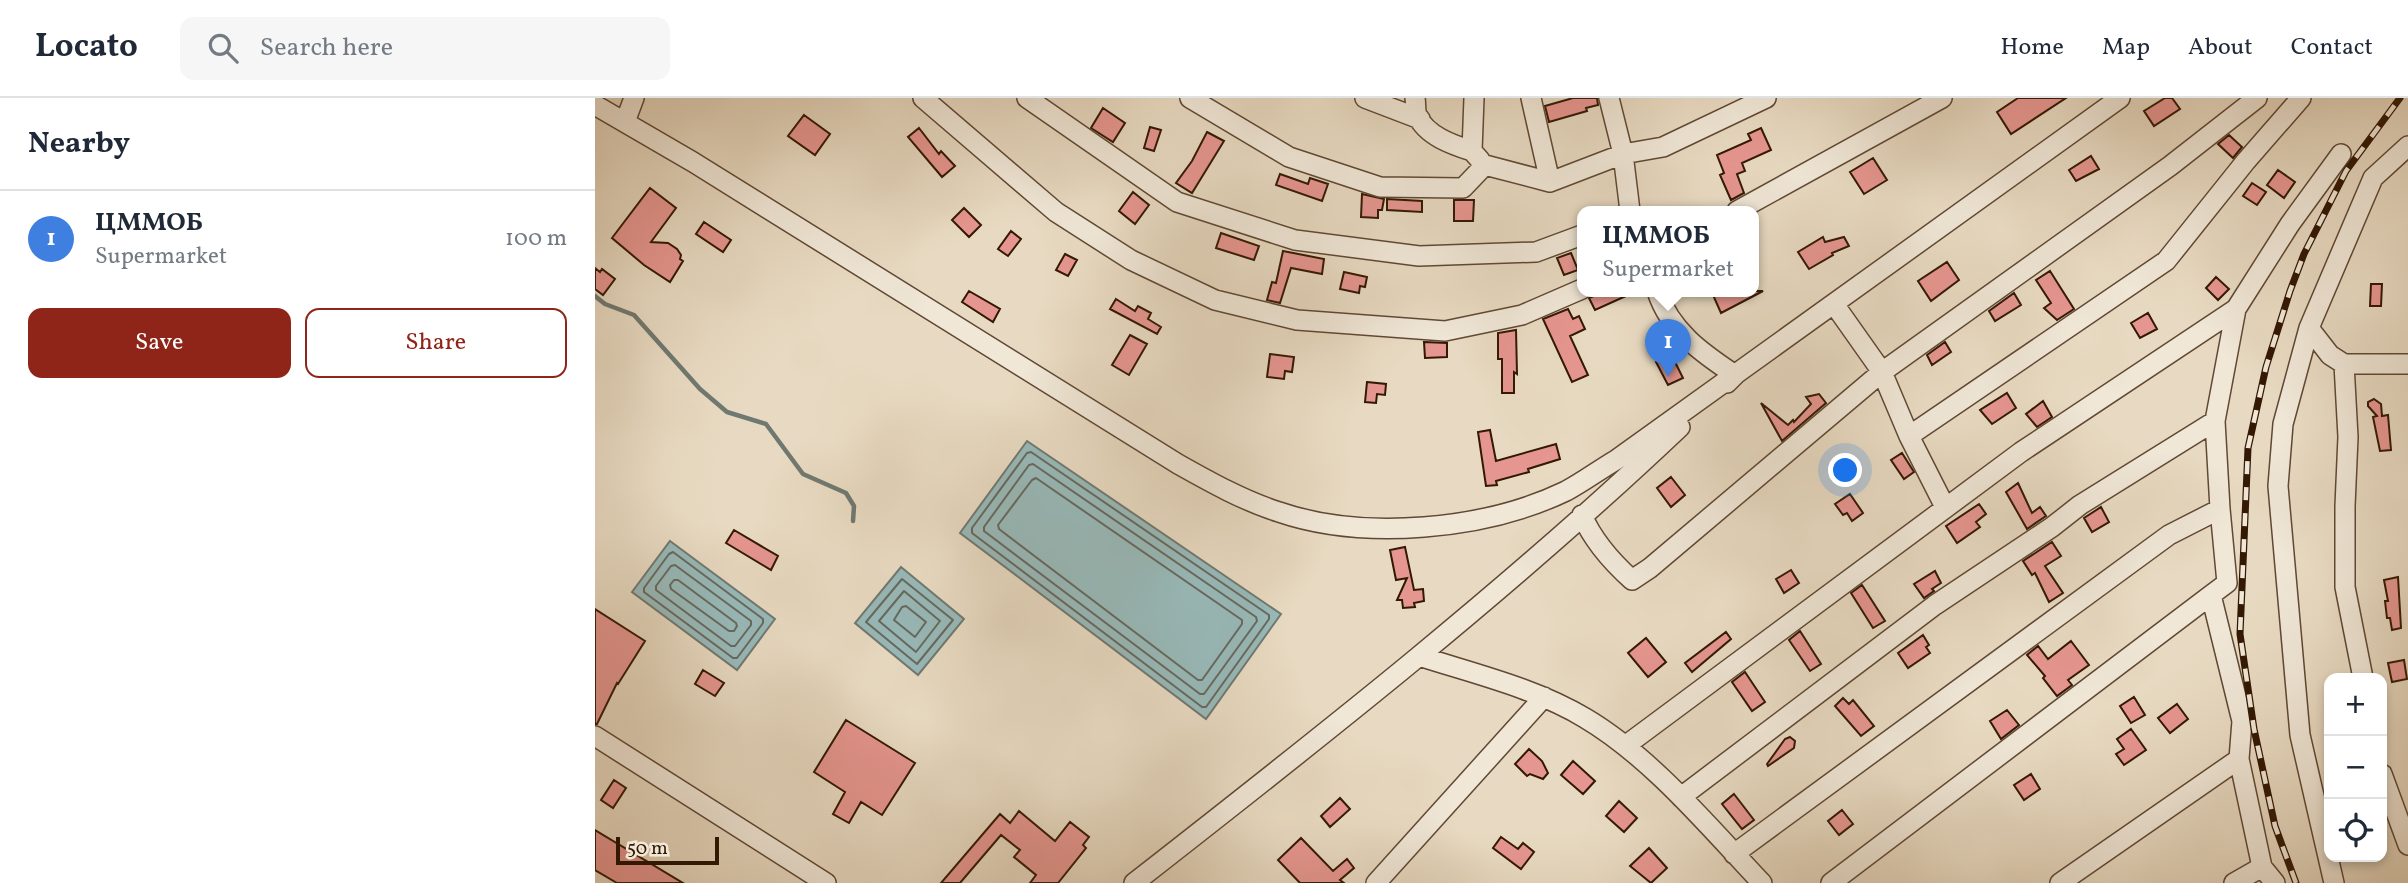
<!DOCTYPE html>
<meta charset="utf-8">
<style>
body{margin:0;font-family:Vollkorn,serif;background:#f6f6f7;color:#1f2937}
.controls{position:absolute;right:21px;bottom:21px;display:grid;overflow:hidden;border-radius:14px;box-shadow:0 4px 10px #0003}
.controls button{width:63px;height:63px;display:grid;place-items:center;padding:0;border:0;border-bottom:2px solid #e0e1e3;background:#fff;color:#1f2937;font:35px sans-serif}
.scale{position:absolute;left:21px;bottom:18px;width:103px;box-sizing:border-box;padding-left:7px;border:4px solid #331804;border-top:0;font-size:19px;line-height:24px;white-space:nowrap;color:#331804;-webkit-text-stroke:5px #f0e7d7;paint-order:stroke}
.you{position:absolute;left:1251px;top:373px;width:24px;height:24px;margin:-18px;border:5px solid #fff;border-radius:50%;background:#1a73e8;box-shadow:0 0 0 10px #1a73e833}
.badge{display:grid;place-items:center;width:46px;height:46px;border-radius:50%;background:#8f2418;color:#fff;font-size:23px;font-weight:700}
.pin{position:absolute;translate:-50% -58px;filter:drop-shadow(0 2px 4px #0008)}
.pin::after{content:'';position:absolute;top:37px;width:24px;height:21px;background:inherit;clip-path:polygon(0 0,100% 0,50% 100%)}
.popup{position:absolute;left:982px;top:108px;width:182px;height:91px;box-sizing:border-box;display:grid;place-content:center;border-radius:14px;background:#fff;filter:drop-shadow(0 2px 5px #0005);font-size:23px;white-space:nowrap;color:#747a83}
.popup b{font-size:26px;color:#1f2937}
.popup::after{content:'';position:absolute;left:50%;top:100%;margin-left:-14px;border:14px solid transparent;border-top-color:#fff}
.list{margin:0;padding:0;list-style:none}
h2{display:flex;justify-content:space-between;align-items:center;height:91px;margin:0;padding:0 28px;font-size:30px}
h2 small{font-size:23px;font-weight:400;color:#747a83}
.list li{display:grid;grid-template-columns:46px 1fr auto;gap:21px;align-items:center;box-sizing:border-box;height:98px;padding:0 28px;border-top:2px solid #e0e1e3}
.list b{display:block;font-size:26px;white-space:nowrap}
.list p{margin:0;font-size:23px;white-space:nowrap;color:#747a83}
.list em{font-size:23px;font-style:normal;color:#747a83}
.actions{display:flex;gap:14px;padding:21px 28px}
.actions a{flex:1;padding:16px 0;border:2px solid #8f2418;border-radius:14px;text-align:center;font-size:24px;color:#8f2418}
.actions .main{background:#8f2418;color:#fff}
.icon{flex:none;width:38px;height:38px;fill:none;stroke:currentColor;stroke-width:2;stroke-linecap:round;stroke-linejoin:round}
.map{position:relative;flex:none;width:1813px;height:785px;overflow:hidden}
header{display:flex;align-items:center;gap:42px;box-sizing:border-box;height:98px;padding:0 35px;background:#fff;border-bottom:2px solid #e0e1e3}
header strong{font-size:33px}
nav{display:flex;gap:38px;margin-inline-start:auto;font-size:24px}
.search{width:490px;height:63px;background:#f6f6f7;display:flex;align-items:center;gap:18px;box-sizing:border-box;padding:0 24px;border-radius:14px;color:#747a83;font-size:26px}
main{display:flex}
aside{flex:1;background:#fff}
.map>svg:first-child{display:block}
.water{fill:#98baba;stroke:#707971;stroke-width:2}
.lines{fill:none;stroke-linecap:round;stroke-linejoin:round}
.shore{stroke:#66695f;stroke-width:2}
.stream{stroke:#707971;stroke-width:4.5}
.building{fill:#e69690;stroke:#331804;stroke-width:2}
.minor-casing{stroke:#604834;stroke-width:22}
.minor{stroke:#f0e7d7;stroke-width:19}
.rail-casing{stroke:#331804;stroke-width:7}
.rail{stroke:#f0e7d7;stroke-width:4.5;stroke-dasharray:13;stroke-linecap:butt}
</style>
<header>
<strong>Locato</strong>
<div class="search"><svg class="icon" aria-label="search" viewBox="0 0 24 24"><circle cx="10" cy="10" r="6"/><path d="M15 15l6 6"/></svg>Search here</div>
<nav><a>Home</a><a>Map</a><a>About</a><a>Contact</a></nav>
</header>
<main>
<aside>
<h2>Nearby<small></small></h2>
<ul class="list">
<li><span class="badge" style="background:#3f7fe0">1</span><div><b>ЦММОБ</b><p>Supermarket</p></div><em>100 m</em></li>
</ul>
<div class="actions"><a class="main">Save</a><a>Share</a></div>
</aside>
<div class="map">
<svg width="1813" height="785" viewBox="0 0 1813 785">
<rect width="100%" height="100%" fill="#e8dac2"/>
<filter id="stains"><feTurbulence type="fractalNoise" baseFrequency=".00286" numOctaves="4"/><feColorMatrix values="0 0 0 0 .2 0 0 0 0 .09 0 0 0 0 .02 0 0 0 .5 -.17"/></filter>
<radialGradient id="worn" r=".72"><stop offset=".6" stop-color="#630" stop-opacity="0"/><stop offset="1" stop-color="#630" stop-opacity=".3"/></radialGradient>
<path class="water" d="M432,343L686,516L611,621L365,435Z
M75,443L180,521L142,572L37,494Z
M306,469L369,521L323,577L260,525Z"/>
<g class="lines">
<path class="shore" d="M436,354L674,517V521L611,609H607L377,435V430L432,355Z
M438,366L661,519L662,523L609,596H605L389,433V429L434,367Z
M441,380L647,522V526L607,582H603L404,431L403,427L437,382Z
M78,454L168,521V525L142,560H138L49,494V490L74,456Z
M80,467L156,523V527L140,548H136L61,492V488L76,468Z
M307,481L358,522L322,566L271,524Z
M79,482H83L141,525L142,528L139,533H134L76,491L75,487Z
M309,493L345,523L321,554L284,523Z
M311,508L331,524L320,539L299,522L307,509Z"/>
<path class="stream" d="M0,198L10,206L39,217L105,291L132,314L171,326L208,376L251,395L259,408L258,423"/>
</g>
<path class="building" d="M978,0H1002L1003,7L991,10L992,13L954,24L950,8Z
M1423,0H1471L1416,36L1402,14Z
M1570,0H1577L1585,11L1559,28L1549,13Z
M508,10L530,25L518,44L496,30Z
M209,17L235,36L220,57L193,38Z
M555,29L566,32L559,53L549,50Z
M324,30L344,56L346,53L360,68L347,79L313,39Z
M1166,30L1176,52L1147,65L1150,73L1142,76L1149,95L1136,102L1125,77L1129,75L1122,57L1156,42L1153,36Z
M612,34L629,43L597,95L581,85L597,63Z
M1634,37L1647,49L1638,60L1623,46Z
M1496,58L1504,71L1481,83L1474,72Z
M1278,60L1292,82L1269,96L1255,74Z
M1683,72L1700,84L1689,100L1672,87Z
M685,76L713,86L715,80L733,86L727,103L681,87Z
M1657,85L1671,94L1662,107L1648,98Z
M55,90L81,110L56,144L73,145L82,151L86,157L85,161L88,163L75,184L49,167L17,140Z
M538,94L554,107L540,126L524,113Z
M767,96L789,101L787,112H783V120L766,119Z
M792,101L827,103V114L792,112Z
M859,102H879L878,123H859Z
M369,110L386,127L374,139L357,122Z
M109,124L136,142L128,154L101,136Z
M416,133L426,141L413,158L403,151Z
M626,135L664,148L659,162L621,150Z
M1228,139L1230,144L1249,139L1254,148L1237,155L1238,157L1214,171L1203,154Z
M688,153L729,161L727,176L696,170L685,205L672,202L677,184L681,185Z
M976,155L983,172L969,177L962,160Z
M470,156L482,162L473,178L461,172Z
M1352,164L1364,182L1336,203L1323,183Z
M0,170L5,174L7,171L20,181L8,197L0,191Z
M1455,173L1479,211L1462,222L1449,210L1456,205L1441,182Z
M749,174L772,179L770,189L765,188L764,195L745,191Z
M1621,179L1634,191L1623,202L1611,190Z
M1776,186H1787L1786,208H1775Z
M374,193L405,211L398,224L367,204Z
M1010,193H1042L1000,212L994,200Z
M1125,193H1168L1126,215L1118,197Z
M1419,195L1426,207L1400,223L1394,213Z
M521,201L540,213L543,208L556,215L553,221L566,229L562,236L515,211Z
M973,211L978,221L984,218L990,231L975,238L993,277L977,284L948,221Z
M1553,215L1562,231L1545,240L1536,225Z
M921,232L922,276L919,274V295H907V261H903V235Z
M535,237L552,246L534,277L517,267Z
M829,244L852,245V259L830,260Z
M1350,244L1356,254L1337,267L1332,257Z
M675,256L699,259L697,274L690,273L689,281L672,279Z
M1076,256L1088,280L1073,287L1061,264Z
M772,284L791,286L790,297L782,296L781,305L770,304Z
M1412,295L1421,310L1397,326L1385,312Z
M1224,296L1231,305L1187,343L1166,305L1193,327L1198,322L1199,324L1216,306L1211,299Z
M1779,301L1786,306L1787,318L1793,317L1796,352L1785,353L1778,319L1782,318L1773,308V304Z
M1448,303L1457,319L1442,329L1431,316Z
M895,332L901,363L961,346L965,361L933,371L934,374L901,383L902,387L891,388L883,334Z
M1307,355L1319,374L1309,381L1296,362Z
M1076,379L1090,397L1076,409L1062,390Z
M1423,385L1437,415L1445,409L1451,418L1432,431L1411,394Z
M1255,396L1268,415L1257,423L1252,415L1248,417L1240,406Z
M1384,406L1391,416L1381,424L1385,429L1362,445L1351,428Z
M1506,409L1514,424L1497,434L1489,420Z
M139,432L183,458L176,472L131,445Z
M1457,444L1466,458L1450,468L1468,495L1454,504L1440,475L1437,477L1428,463Z
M810,449L819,492L828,491L829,503L819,505L820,509L808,510L807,502H802L812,480L801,482L795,452Z
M1196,472L1204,485L1189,495L1181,481Z
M1340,473L1346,485L1337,491L1339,493L1329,500L1319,486Z
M1803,479L1806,530L1797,532L1795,520H1792L1790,503H1793L1789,482Z
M1267,487L1290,523L1278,530L1256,495Z
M0,511L50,543L23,586L22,585L2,626H0Z
M1205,533L1226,566L1215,573L1194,542Z
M1131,534L1136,541L1097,574L1090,565Z
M1328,537L1334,547L1331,549L1335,555L1313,570L1303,555Z
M1051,540L1071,564L1053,579L1033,555Z
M1476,543L1494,567L1473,582L1477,587L1462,598L1448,580L1450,578L1432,557L1443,548L1453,561Z
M1809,562L1812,581L1797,584L1793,565Z
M108,572L129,585L120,598L100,586Z
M1150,574L1170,604L1157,613L1137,584Z
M1539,599L1550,617L1536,625L1525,608Z
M1248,600L1254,606L1258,602L1279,628L1266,638L1240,608Z
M1582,606L1593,621L1575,635L1563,620Z
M1412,612L1424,627L1406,641L1395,623Z
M251,622L320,665L287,717L266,704L254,725L238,716L250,694L219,674Z
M1536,631L1551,652L1529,667L1521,656L1529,651L1522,641Z
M1195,639L1200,643L1199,650L1173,668L1172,666L1190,641Z
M934,651L947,663L953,675L948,681L935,676L932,678L920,666Z
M978,663L1000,683L988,696L966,677Z
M1436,676L1445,691L1429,702L1419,687Z
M19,682L31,690L18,710L6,702Z
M1139,696L1159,722L1147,731L1127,706Z
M745,700L755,711L735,729L726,718Z
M1024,703L1042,720L1029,734L1011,718Z
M1247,712L1258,726L1244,737L1233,723Z
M424,713L460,743L475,724L494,739L488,747L491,750L463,785H435L441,777L419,759L425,752L406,737L365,785H346L405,716L415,725Z
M0,732L88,785H22L0,772Z
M906,739L923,751L928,745L939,754L926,771L898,750Z
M706,740L738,773L752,761L759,770L745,782L749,785H705L683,762Z
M1054,750L1072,770L1056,785L1035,768Z"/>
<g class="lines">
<g class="minor-casing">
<path id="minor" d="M328,0L461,114L536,162L620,202L702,222L850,233L927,217L987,191
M432,0L582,104L700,142L824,158L941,154L987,137
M595,0L694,59L785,89L868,90L890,67L955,84L1028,56L1068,49L1171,0
M770,0L825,21
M820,0C821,5 820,12 822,17C831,38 858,47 877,53
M879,0L877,53L885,62
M936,0L955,84
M1014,0L1028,56L1035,113
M0,7L98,64L583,366C615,384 649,403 684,414C769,443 890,432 971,393C988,384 1004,372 1021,362L1525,0
M30,24L39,0
M1142,113L1347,0
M1062,193C1075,233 1107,255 1140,277L1132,285
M1239,206L1287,274L1314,338L1350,409
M1714,230L1735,257L1749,266L1753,339L1750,408V489L1768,580
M1749,266H1813
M1314,338L1571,163L1651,63L1706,0
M987,417C998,443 1017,464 1037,482L1055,470L1287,274L1575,68L1662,0
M824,558C880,576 940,590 990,620C1056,659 1114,729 1167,785
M0,638L231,785
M1030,648L1426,354L1641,211
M1787,676L1813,747
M1086,699L1340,507L1457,429L1485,407L1620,323
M1139,756L1574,437L1625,411
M539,785C726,639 913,492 1085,329
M781,785L949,599
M1236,785L1616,497
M1465,785L1644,661
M1639,785L1667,769
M1680,785L1667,769L1644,661L1647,623L1616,497L1632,485L1625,411L1620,323L1641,211L1695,126L1746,56
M1739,785L1705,637L1683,388L1688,326L1714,230L1778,80L1813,48"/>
</g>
<use href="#minor" class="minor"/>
<g class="rail-casing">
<path id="rail" d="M1701,785L1680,728L1659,631L1645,536L1653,350L1671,269L1695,193L1709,156L1751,73L1805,0"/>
</g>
<use href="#rail" class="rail"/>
</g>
<rect width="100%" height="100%" filter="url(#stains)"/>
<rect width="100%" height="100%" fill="url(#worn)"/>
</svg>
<div class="controls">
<button>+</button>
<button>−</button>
<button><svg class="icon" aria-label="locate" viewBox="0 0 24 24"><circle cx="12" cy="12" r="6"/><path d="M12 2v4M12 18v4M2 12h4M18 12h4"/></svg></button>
</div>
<div class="scale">50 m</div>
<div class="you"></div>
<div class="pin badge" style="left:1073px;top:279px;background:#3f7fe0">1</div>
<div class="popup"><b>ЦММОБ</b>Supermarket</div>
</div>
</main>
